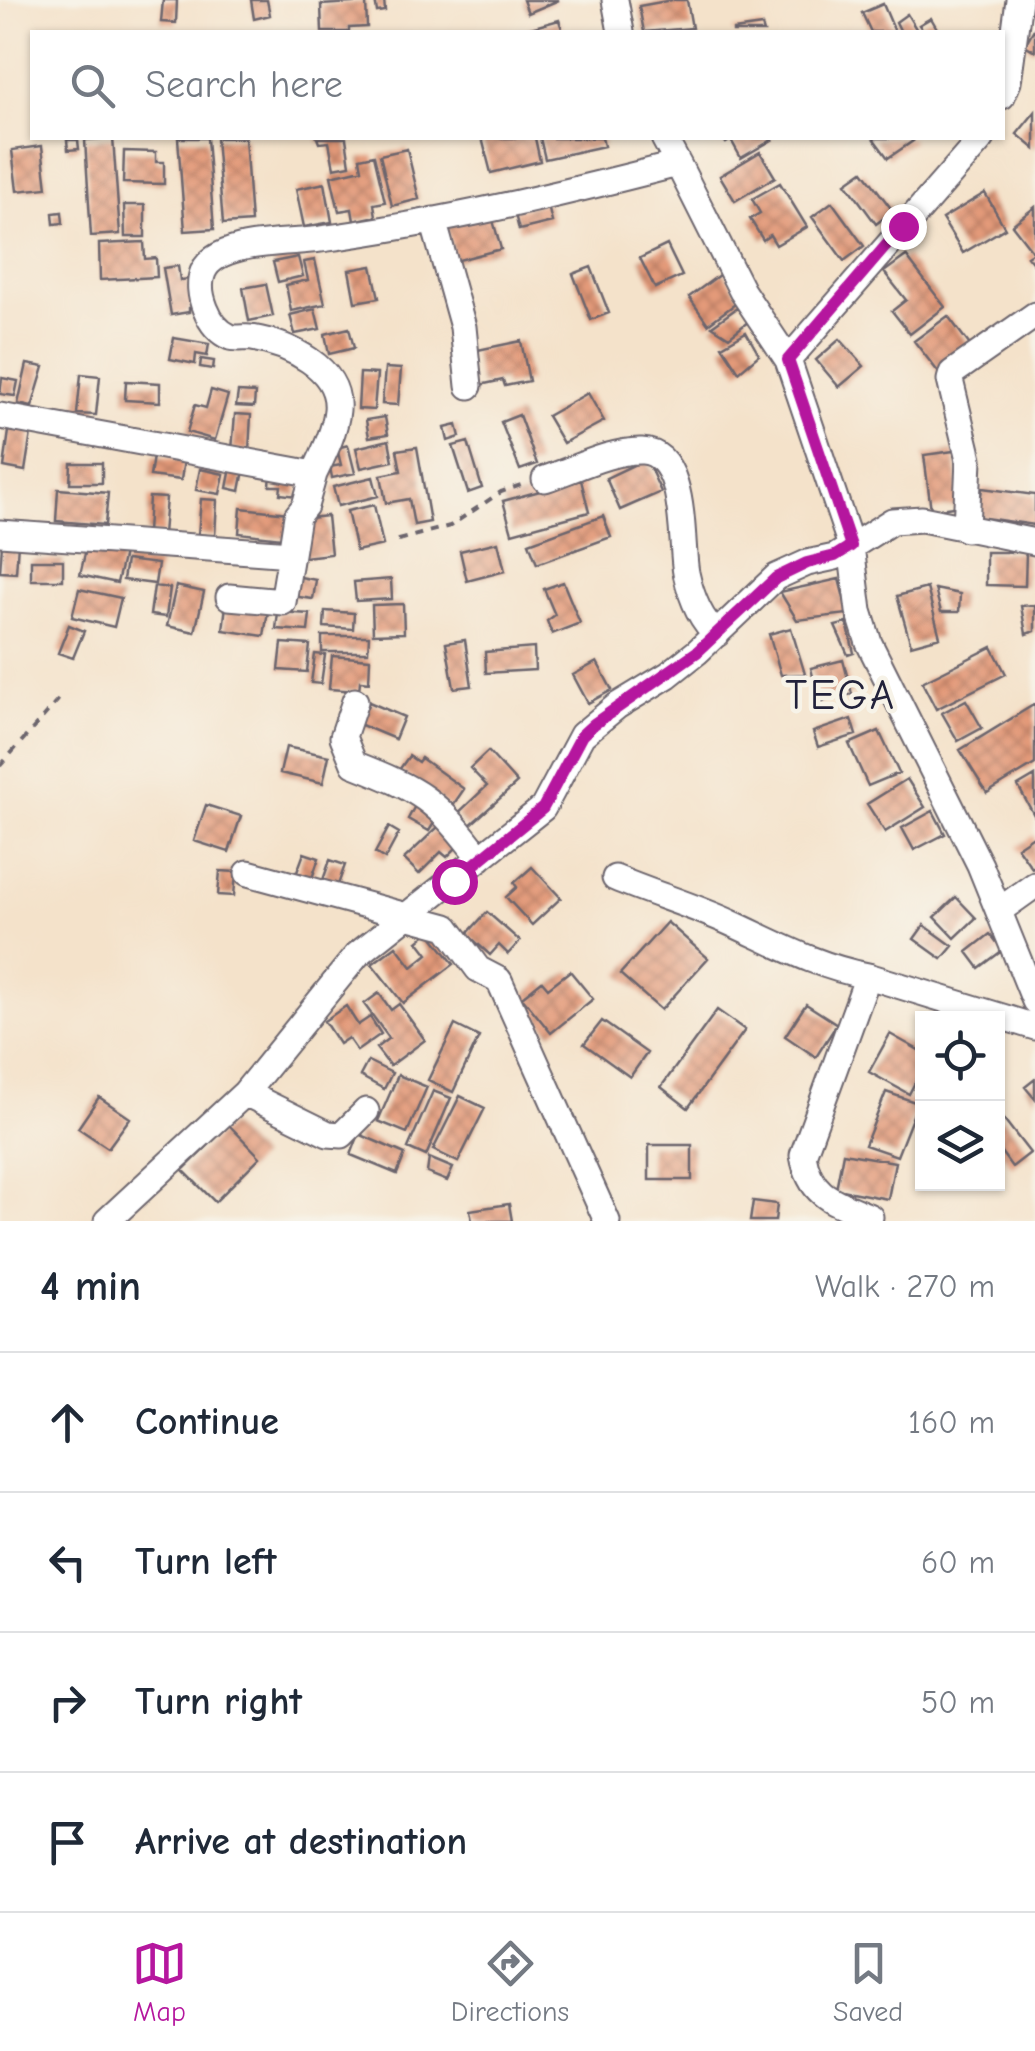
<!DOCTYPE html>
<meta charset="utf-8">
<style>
body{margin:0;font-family:"Comic Neue",sans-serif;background:#f6f6f7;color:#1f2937}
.controls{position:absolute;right:30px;bottom:30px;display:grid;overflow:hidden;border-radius:0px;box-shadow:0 2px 8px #0004}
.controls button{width:90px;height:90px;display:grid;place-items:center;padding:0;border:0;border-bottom:2px solid #e0e1e3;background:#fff;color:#1f2937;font:50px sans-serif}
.stop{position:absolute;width:30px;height:30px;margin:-22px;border:8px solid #b5179e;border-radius:50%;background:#fff}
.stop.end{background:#b5179e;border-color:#fff;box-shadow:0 2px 10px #0008}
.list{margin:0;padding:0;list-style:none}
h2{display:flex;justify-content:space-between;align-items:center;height:130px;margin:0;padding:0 40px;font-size:42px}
h2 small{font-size:32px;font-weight:400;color:#747a83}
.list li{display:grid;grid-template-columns:65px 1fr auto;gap:30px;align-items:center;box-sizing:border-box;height:140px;padding:0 40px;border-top:2px solid #e0e1e3}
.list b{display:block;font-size:38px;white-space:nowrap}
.list em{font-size:32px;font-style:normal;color:#747a83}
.icon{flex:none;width:55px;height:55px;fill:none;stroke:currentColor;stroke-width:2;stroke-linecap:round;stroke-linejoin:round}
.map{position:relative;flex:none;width:1035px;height:1221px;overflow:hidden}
.search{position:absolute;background:#fff;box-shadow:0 2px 8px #0004;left:30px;right:30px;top:30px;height:110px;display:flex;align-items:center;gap:25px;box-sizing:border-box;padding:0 35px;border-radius:0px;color:#747a83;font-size:38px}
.sheet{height:690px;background:#fff}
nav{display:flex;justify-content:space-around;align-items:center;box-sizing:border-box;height:140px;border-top:2px solid #e0e1e3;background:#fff;font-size:28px;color:#747a83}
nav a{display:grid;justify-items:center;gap:5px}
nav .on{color:#b5179e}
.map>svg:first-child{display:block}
.building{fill:url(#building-cross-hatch)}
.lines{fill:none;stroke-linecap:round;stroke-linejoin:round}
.minor-casing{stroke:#6c656d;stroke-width:29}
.path{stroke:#6c656d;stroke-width:4;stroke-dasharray:8 8;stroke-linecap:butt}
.minor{stroke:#fff;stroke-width:25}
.route{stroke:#b5179e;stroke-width:12}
.labels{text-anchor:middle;stroke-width:9;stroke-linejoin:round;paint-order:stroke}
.quarter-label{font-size:42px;letter-spacing:2.5px;fill:#22223b;stroke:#f7f3e8}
</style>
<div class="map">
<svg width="1035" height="1221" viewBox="0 0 1035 1221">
<defs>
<pattern id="building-cross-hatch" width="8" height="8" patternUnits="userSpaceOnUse" patternTransform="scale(2.5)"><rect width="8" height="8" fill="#e39a79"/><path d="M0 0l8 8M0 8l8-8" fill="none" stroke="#b87d64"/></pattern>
</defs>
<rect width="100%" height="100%" fill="#f7f3e8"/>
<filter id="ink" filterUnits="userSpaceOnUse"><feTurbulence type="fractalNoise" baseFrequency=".01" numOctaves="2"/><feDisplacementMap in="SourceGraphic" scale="20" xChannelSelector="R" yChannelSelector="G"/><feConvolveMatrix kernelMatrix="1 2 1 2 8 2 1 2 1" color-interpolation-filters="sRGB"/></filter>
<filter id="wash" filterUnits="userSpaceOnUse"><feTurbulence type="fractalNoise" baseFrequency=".0048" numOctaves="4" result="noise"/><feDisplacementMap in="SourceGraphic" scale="40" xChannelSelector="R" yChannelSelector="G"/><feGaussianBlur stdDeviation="2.25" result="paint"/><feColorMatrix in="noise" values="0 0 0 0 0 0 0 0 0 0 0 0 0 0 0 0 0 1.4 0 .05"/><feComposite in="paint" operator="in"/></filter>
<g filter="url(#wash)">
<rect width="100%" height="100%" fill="#f4e2ca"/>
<g id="blocks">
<path class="building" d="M163,0H177L176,23L161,22Z
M251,0H267L270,15L254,19Z
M375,0H384L385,11L377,12Z
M523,0H559L528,13Z
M672,0H687L692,28L644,32L639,6Z
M366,2L367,27L349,28V32H322L321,5Z
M883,4L895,32H871L862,13Z
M907,14L918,32H901L896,22Z
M931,18L939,32H924L919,25Z
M559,20L563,32H520V31Z
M762,26L764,32H733V30Z
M1035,27V51L1025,45Z
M1035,112V149L1017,134Z
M113,138L120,234L91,236L85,140Z
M178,138H207L214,229L185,231Z
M216,138H245L251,222L223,224Z
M317,138H346L350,165L334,168L329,142L319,143Z
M482,138H535L540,161L491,173Z
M540,138H602L604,146L545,159Z
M722,138H770L772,140L741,158L731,140L726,143Z
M873,138H910L913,141L888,158Z
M67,140H78L79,149L68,150Z
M42,146L47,188L17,191L12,150Z
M407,149L419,199L392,206L380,155Z
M124,151L156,152V162H164V184L123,183Z
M760,152L775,177L735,201L720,176Z
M374,155L385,202L374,204L376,216L354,221L352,209L339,211L331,176L362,169L360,158Z
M863,171L893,211L876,224L846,183Z
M325,183L332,222L304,227L296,189Z
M780,183L807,227L776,245L770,235L763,240L750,219L760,213L752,199Z
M985,193L1005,228L963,253L942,219Z
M547,202L552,222L519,230L514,210Z
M832,202L864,246L844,261L812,217Z
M124,205H145V237H125Z
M1035,207V266L1027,256L1033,252L1012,225Z
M62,212L63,223L54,224L53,213Z
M491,213L501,249L455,261L446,225Z
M144,242L145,259L156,258L157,277L100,280L99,244Z
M667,245L682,276L655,288L640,258Z
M906,256L945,307L910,334L892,311L906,300L884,272Z
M298,257L303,276L278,282L273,262Z
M315,260L325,304L291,311L286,285L308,280L304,262Z
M178,266L180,280L189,279L194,308H189V312L171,315L163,268Z
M372,266L379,298L355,302L349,270Z
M591,267L609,313L591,320L573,274Z
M723,272L742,299L708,324L689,297Z
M266,284L273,316L249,321L243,288Z
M737,308L749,321L729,337L712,326Z
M315,309L320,329L295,334L290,315Z
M948,316L972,348L939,373L914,341Z
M349,328L354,348L329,354L325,334Z
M746,332L759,355L739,372L722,346Z
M174,338L209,344L207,356L196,354L195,364L170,359Z
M840,339L864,366L839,387L816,360Z
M521,341L529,381L505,386L503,380L480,385L473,351Z
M201,359L214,361L213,369L200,367Z
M27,364L44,367L32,407L18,404Z
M385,368L401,369L398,405L382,404Z
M360,373L377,374L374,410L358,409Z
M81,374L100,376L96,415L77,414Z
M2,378L18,381L15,396L0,394Z
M126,381L160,383V402L125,400Z
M211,390L228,395L215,440L187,432L195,405L206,408Z
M238,392L255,393L254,407L236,406Z
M588,393L604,421L563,443L547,416Z
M235,414L251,415L249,451L232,450Z
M519,415L537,464L520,470L501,422Z
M385,417L388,434L369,437L366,420Z
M10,424L32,427L25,471L4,467Z
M457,425L460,437L448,441L445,428Z
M389,440L393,461L361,468L356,448Z
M468,442L482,488L468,493L453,446Z
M348,445L355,473L332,478L330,467L341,465L337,448Z
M417,447L430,522L414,525L409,499L386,503L381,475L401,471L397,450Z
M954,451L961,506L931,510L924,455Z
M153,456L184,460L181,480L150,476Z
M646,459L661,492L620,510L606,478Z
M71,463H102V483H70Z
M231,468L244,470L240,491L227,488Z
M200,469L224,474L220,494L196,490Z
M271,473L299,476L297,496L280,494L281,486H270Z
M373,477L378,496L338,506L333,487Z
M581,480L589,512L512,533L503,501Z
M982,488L1035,495V525L978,517Z
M58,489L108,493L105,525L56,521Z
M149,497L166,498L163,534L147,533Z
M201,499L217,500L215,536L198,535Z
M374,505L383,545L356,551L347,511Z
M241,508L288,513L290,539L239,533Z
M327,516L331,554L304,557L300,519Z
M603,516L611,537L537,564L529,543Z
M498,542L505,571L467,581L460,551Z
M2,543H18L16,573L0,572Z
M87,545L124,553L117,583L80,575Z
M986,552H1026L1025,586L986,585Z
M31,560H63V580H31Z
M126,560L158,564L155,584L123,580Z
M295,576L316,580L313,599L292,596Z
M391,579L392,599L356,601L354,582Z
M839,579L848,614L797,620L780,592Z
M563,582L580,623L552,634L547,621L555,615L544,589Z
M154,586L170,588L166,617L150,615Z
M176,586L204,592L195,632L167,626Z
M927,588L940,637L911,645L897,596Z
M79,589L121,598L114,627L72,617Z
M935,589L960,594L959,612H941Z
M403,604L404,633L373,634L372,605Z
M226,605L268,611L264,636L223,630Z
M1035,605V631L1026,634L1021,606Z
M325,611L354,613L353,629L324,627Z
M278,612L310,614L308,631L276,629Z
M847,623L854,653L848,655L835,626Z
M69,625L84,631L73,658L58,653Z
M791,628L805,674L781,675L769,634Z
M322,636H369L368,652H322Z
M465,640L472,686L454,688L446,643Z
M282,643L310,645L307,672L279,670Z
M992,647L1006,674L936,709L922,682Z
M534,648L535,670L486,673L485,652Z
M315,654L325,655L321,684L311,683Z
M332,656L370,659L369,682L360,681L359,691L329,689Z
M843,660L852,694L819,702L811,668Z
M597,662L612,690L588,703L573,675Z
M966,700L982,728L958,741L942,713Z
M369,702L404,717L395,739L359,724Z
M1035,704V764L987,793L960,750Z
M851,719L856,735L818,747L813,732Z
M879,731L899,773L868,786L849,744Z
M286,747L329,756L323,783L280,773Z
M488,751L517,783L467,828L456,815L487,786L470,768Z
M409,756L418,762L421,758L464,789L451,808L399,770Z
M1035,776V817L1018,786Z
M907,779L925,807L885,832L867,804Z
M417,802L439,815L429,831L408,819Z
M206,805L241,816L229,852L194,841Z
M933,811L945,834L914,850L902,828Z
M440,825L459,845L447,857L441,852L419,874L404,859Z
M389,827L399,833L385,859L375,853Z
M1035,835V866L1032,868L1017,847Z
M304,853L319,858L312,878L297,872Z
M330,860L345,865L338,885L323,880Z
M532,867L561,898L532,925L506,897L517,887L514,883Z
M220,871L236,872L234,896L218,895Z
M956,897L976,918L955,938L935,917Z
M487,912L520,941L508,954L499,945L490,955L467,934Z
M667,922L708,958L661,1010L620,974Z
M924,925L953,946L942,959L914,939Z
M429,932L454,964L403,1003L372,964L396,946L412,967L428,954L418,941Z
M990,934L1003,950L979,968L967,952Z
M570,971L593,999L551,1033L522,997L542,981L548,988Z
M379,993L391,1010L399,1004L425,1040L390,1066L376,1048L389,1038L364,1004Z
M806,1004L837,1024L816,1057L785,1036Z
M346,1006L358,1025L370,1017L381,1034L357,1051L348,1038L339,1044L324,1021Z
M717,1010L745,1030L688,1108L661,1087Z
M602,1021L647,1053L630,1077L584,1044Z
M455,1025L479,1037L453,1092L428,1080Z
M890,1034L922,1052V1069L909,1094L869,1072Z
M368,1061L392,1073L384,1089L360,1076Z
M398,1075L427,1087L407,1133L378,1121Z
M1035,1079V1099L1025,1087Z
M433,1091L451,1098L426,1156L408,1148Z
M886,1092L918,1103L897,1156L865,1145Z
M460,1096L485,1108L458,1162L433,1150Z
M99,1097L130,1118L108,1148L78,1128Z
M1003,1118L1030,1153L1012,1167L998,1148V1122Z
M229,1125L260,1157L215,1202L183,1170Z
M359,1134L405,1154L397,1174L351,1155Z
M649,1145H692V1180H649Z
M843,1153L895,1162L888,1199L836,1189Z
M429,1158L453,1168L447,1181L427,1173Z
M753,1201L777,1204L775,1221H750Z
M509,1204L512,1221H472L470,1210Z"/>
</g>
</g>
<g filter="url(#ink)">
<use href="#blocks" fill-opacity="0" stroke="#6c656d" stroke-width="2.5"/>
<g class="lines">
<g class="minor-casing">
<path id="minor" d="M615,0L621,32
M1002,96L1008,82L1019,0
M664,138L678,164
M433,220L463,327L469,386
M788,360L982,138
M0,416L314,474C323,455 335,432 337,410C341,367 287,344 252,338C246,337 236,339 230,337C208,328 195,292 203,272C217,239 289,244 321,239C441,223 561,194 678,164L742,291L788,360L851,546L859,611L869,643L980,865L1035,1001
M545,479C575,469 611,450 642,451C688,453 680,541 686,573C691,596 699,619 717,634
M966,529L969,459L950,380L952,373L1035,315
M0,533L291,554L297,516L305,506L314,474
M229,597L283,602L291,554
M355,701L343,737L354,764C420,790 437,800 480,858
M248,873L447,927L478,969L499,980L607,1221
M615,878C653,894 694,906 731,923C777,944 818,967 868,976L1035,1027
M1000,910L1035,885
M868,976L803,1155C810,1197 835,1202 870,1217
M245,1093L328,1134L342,1135L366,1111
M107,1221L245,1093L357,955L543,808L582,735L617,706L668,675L697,652L776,577L807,563L835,557L892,521L922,519L1035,542"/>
</g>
<path class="path" d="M398,540L450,526L501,492L521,485
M0,766L59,699"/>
<use href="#minor" class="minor"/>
</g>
</g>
<g class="lines" filter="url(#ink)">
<path class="route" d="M454,881L543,808L582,735L594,724L697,652L776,578L807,563L835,556L851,546L788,360L903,226"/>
</g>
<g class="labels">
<g class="quarter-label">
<text x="841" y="709">TEGA</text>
</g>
</g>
</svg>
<div class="controls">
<button><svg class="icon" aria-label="locate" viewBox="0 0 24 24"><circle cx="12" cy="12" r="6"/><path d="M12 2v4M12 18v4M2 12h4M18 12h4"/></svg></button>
<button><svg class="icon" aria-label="layers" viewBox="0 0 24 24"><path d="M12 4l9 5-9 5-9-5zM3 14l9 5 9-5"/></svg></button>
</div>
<div class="stop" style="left:454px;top:881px"></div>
<div class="stop end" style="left:903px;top:226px"></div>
<div class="search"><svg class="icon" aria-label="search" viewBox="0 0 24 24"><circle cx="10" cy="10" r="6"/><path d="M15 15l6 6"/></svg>Search here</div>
</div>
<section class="sheet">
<h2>4 min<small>Walk · 270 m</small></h2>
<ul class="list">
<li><svg class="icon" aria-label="ahead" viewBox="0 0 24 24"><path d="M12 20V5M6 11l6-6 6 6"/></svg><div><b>Continue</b></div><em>160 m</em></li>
<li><svg class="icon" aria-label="left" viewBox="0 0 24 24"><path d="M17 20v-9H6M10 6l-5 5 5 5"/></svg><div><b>Turn left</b></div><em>60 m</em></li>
<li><svg class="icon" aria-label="right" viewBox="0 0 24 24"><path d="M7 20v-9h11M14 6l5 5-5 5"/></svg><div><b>Turn right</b></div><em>50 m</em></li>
<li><svg class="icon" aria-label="arrive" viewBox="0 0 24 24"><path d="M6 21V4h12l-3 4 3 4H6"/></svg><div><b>Arrive at destination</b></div></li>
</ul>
</section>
<nav>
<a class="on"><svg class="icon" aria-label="map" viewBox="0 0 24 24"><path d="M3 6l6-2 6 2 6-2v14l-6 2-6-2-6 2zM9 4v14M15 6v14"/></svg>Map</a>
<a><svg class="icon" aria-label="directions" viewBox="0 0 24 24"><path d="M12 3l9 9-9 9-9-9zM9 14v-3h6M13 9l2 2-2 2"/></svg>Directions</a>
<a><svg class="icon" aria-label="saved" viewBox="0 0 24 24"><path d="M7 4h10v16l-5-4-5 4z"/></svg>Saved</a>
</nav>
